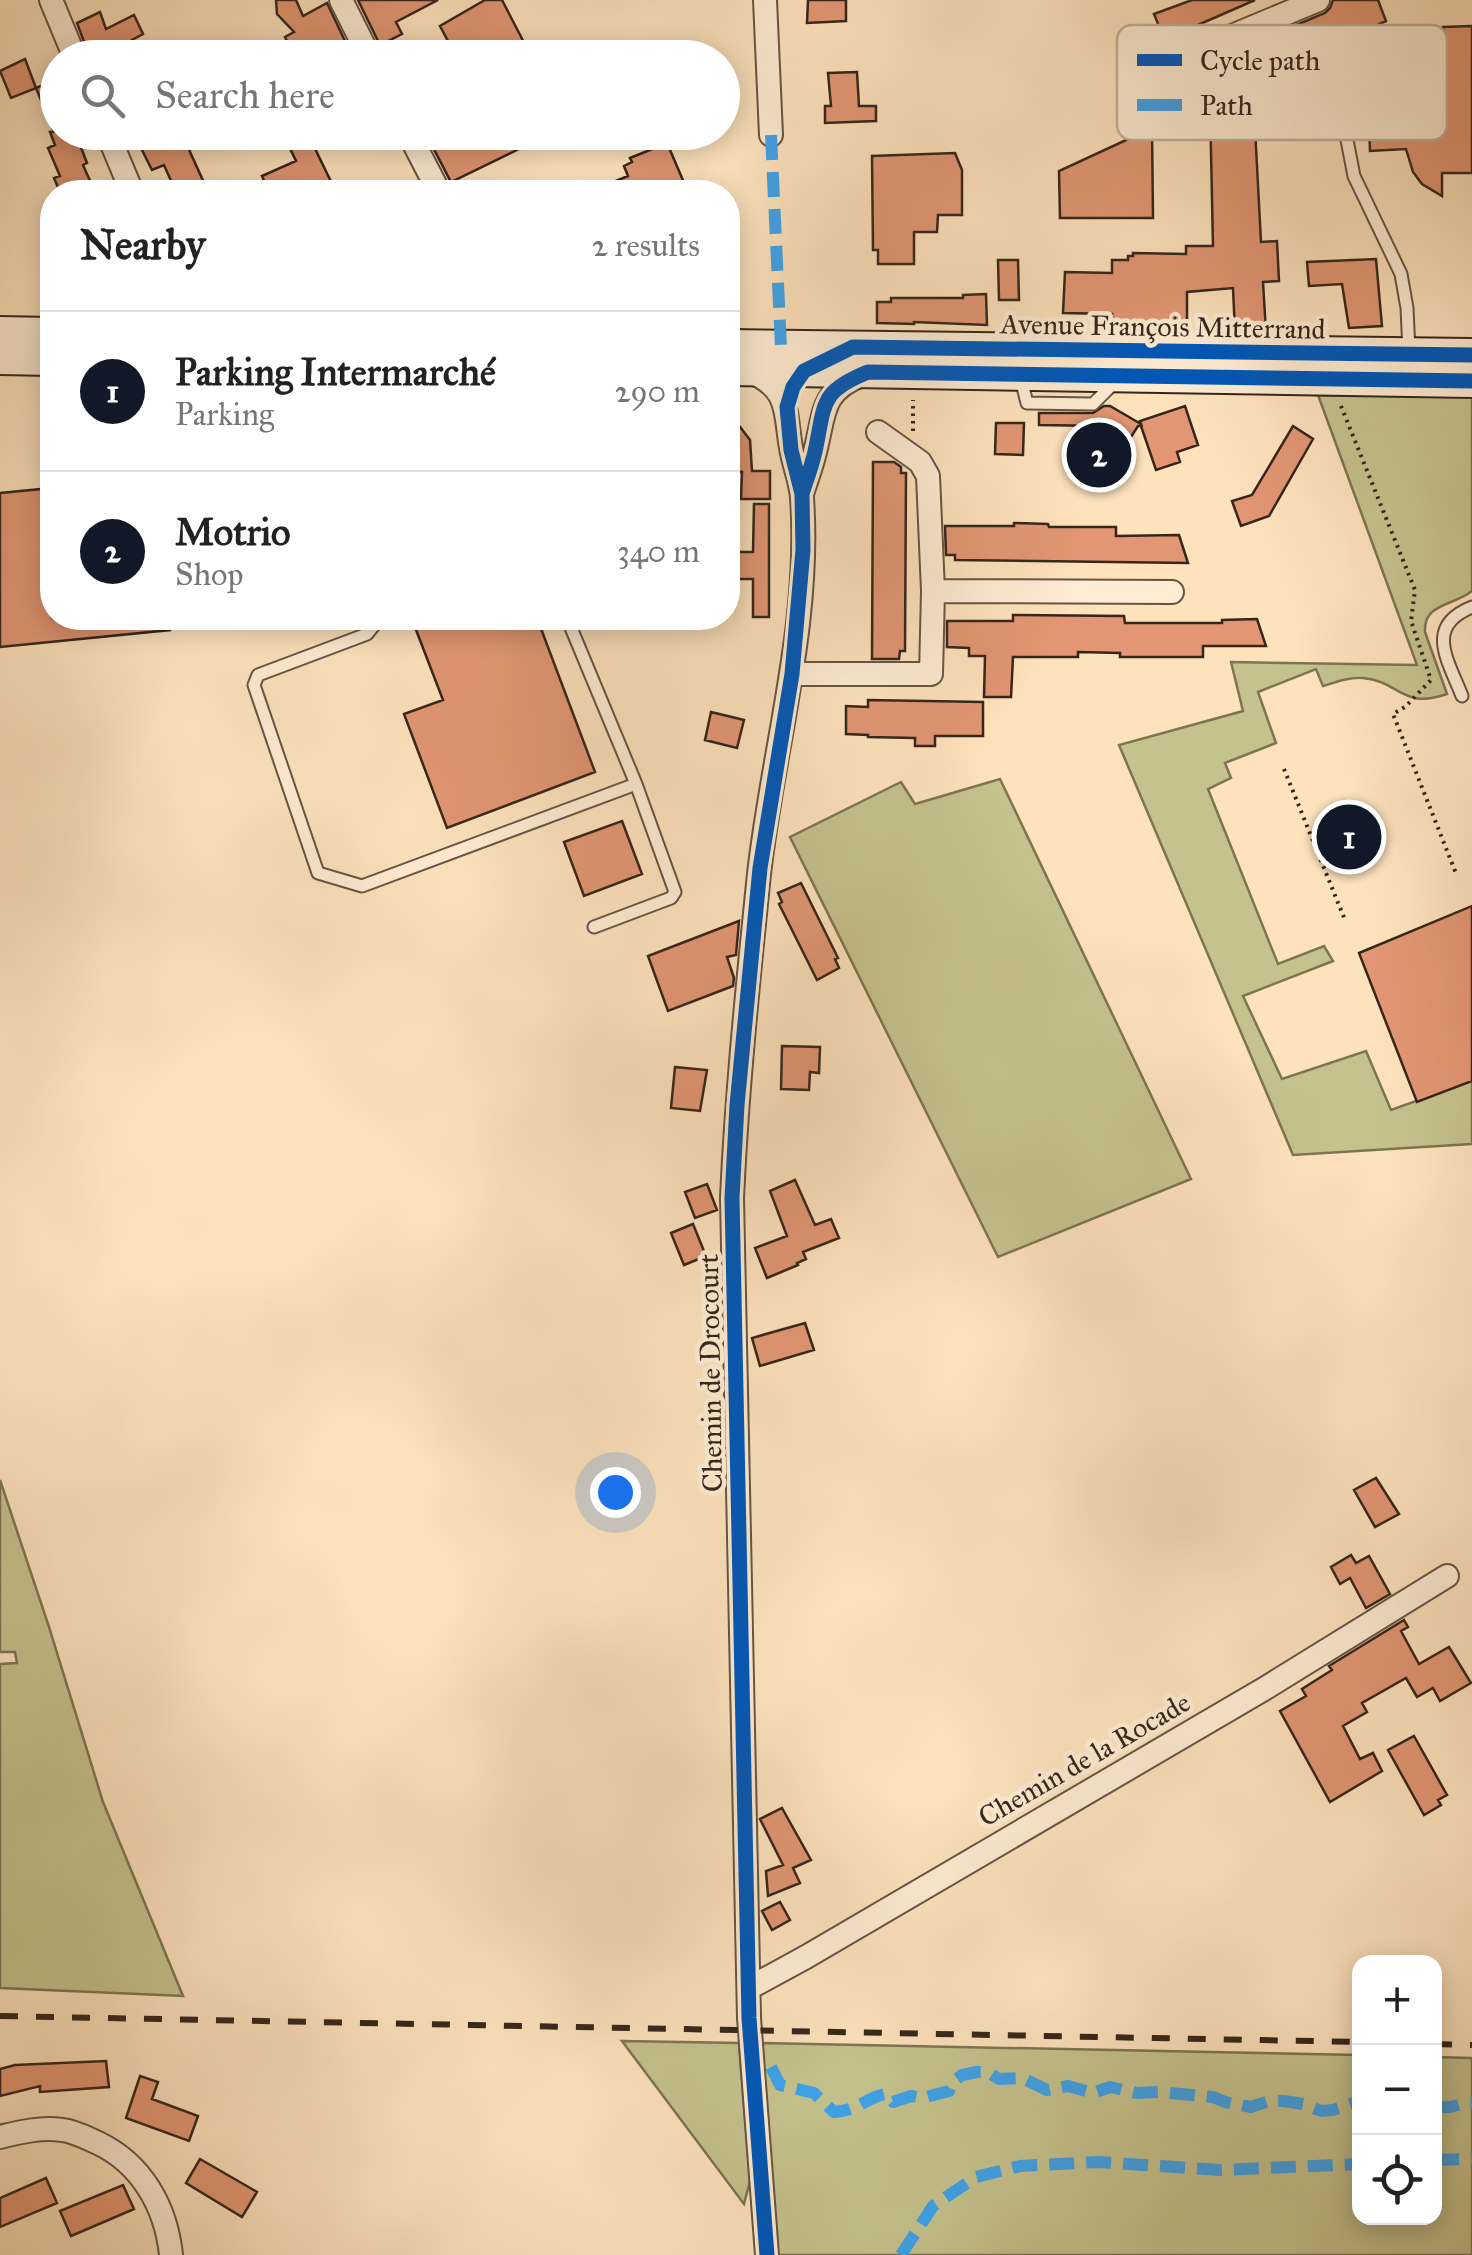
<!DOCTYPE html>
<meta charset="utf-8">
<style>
body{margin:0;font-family:"IM FELL Great Primer",serif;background:#f2f2f2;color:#222}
.controls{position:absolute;right:30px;bottom:30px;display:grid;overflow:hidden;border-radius:20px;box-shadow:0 5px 25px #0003}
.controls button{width:90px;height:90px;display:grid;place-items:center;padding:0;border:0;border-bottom:2px solid #e0e0e0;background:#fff;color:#222;font:50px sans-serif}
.you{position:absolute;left:615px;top:1492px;width:35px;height:35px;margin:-25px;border:8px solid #fff;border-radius:50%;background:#1a73e8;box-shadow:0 0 0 15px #1a73e833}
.badge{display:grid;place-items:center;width:65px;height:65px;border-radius:50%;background:#111827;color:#fff;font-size:32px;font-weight:700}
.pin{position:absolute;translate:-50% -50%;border:5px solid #fff;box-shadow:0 2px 10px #0006}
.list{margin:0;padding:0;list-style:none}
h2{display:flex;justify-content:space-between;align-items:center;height:130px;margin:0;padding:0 40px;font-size:42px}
h2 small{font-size:32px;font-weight:400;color:#767676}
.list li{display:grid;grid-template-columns:65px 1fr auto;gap:30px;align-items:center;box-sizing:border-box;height:160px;padding:0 40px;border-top:2px solid #e0e0e0}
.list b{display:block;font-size:38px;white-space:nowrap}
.list p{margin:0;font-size:32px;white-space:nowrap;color:#767676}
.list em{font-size:32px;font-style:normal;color:#767676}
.icon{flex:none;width:55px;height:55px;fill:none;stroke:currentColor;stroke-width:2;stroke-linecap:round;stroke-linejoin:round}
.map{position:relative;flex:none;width:1472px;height:2255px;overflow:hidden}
.search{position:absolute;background:#fff;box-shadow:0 5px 25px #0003;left:40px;top:40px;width:700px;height:110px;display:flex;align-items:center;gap:25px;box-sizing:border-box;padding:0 35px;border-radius:55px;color:#767676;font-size:38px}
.panel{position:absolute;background:#fff;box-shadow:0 5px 25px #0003;left:40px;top:180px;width:700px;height:450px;border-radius:40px}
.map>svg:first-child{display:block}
.green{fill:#c5c28d;stroke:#7d7454;stroke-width:2.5}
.building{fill:#e29673;stroke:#35251b;stroke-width:2.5}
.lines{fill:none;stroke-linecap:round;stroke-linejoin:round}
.service-casing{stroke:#675443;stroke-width:15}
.minor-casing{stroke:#675443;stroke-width:26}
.secondary-casing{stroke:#35251b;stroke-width:36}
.path{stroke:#35251b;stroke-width:4;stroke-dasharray:2.5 5;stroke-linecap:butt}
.service{stroke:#feecd3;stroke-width:11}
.minor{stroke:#feecd3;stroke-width:22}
.secondary{stroke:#feecd3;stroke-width:32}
.rail{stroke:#35251b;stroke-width:6;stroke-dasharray:18 18;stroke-linecap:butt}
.quiet{stroke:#3ea2ea;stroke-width:12;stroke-dasharray:25 12;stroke-linecap:butt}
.cycleway-casing{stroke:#feecd3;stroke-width:21}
.cycleway{stroke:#0057b8;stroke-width:15}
.labels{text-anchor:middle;stroke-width:9;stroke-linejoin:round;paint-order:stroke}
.street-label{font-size:28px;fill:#35251b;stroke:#feecd3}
.key{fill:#feecd3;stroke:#c2b09c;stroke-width:2.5}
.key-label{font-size:28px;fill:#35251b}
</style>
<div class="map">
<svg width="1472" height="2255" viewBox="0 0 1472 2255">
<rect width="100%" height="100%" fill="#fde2bc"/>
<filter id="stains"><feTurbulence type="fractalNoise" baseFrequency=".002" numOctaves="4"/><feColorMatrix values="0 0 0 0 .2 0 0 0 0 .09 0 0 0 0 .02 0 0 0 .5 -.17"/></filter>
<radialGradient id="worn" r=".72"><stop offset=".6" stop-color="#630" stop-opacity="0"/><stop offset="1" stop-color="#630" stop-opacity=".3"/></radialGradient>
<path class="green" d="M1318,395L1472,397V591C1454,606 1423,603 1425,632L1447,694C1401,710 1400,681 1363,678C1349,677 1336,682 1323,686L1316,669L1258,692L1276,743L1225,763L1231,778L1208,789L1278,964L1324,946L1333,961L1243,996L1282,1079L1366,1051L1391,1110L1472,1081V1144L1293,1155L1119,745L1243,711L1231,662L1417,665Z
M1000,779L1191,1179L998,1257L790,837L901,782L915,804Z
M0,1480L49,1627L103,1802L183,1996L0,1988V1664L17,1663L15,1652H0Z
M622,2041L739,2043L750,2181L744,2204Z
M762,2043L1359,2055L1360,2218H1434L1435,2057L1472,2058V2255H776Z"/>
<path class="building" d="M276,0H296L303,16L327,3L345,41L320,58L307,45L292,52L285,37L294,32L277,14Z
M358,0H438L396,22L402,34L380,45Z
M485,0H502L532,58H457L440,26Z
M808,0H846V21L807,23Z
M1192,0H1255L1191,28L1194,35L1154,53L1148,37L1161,31L1154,14Z
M1333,0H1378L1386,21L1292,65L1283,43L1286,41L1282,31L1325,13L1330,8Z
M100,12L106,29L134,15L143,34L130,41L137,58H90L77,23Z
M1472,26V173H1442V196L1422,184L1413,172L1406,149L1370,151L1369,122L1408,120V87L1443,86V27Z
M25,59L36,88L58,79V132H75L87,163L83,165L95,192H60L54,178L60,176L48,148L55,145L50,132H54L36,88L11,98L0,71Z
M1240,71L1242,76L1252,71L1261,242L1277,241L1279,281L1263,282L1266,332H1235L1233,288L1187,292V328H1112V314L1063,313L1065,272L1112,273V260H1128V256H1133V253L1186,254V246H1213L1210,105L1173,119L1156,85L1185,72L1192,85Z
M857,72L859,106H876V121L825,123V106H831L828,73Z
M1152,128L1153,218H1060L1059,171Z
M133,132H181L205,185L190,192H176L164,165L152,170Z
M297,132H307L336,192H269L262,176L296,161L285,138Z
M425,132H450L456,145L477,134L480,141L498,132H510L519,149L451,182Z
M667,143L688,192H589L628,176L624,166L632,162L630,158Z
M955,153L962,170V215H938L937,232H914V264H878V250H873L872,156Z
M1376,259L1382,326L1349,328L1342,284L1309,286L1307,262Z
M998,260H1018L1019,300H999Z
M986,294L987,325L914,322V324L877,323V302H891V298H963V295Z
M1104,406H1110L1141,424L1140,421L1185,406L1198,445L1177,452L1180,462L1156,470L1141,426H1138L1120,454L1094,439L1102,426L1039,425V413H1093Z
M728,411L750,440L752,471H770V499H741L742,472L728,471Z
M996,423H1024L1023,455L995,454Z
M1293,426L1313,439L1269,516L1241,526L1232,501L1252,495Z
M873,462H894L901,467V473H906L905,651H900L899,659H872Z
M52,488V618H170V630L0,647V493Z
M754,504H769V617H753V579H728V552H753Z
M1014,523L1048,524L1049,527H1116V536L1179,535L1188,563L955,560V555H946L945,526H1014Z
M1013,615L1124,616L1125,623H1222V620L1257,619L1266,646H1203V657H1120V653L1078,652V657H1013L1011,697H984L985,656H969V648L947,647V621H1013Z
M426,618H537L595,772L447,828L404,714L443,700L413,622Z
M868,700L983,702V736H935V746H915V738L868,737V735L846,734V706L868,707Z
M711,712L744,720L737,748L705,740Z
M622,821L642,874L584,896L564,842Z
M801,883L838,958L835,959L839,968L817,980L779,904L782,902L778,893Z
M1472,906V1081L1417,1102L1359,953Z
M739,921L736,955L727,957L734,978L733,986L668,1011L648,956Z
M782,1046L820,1047L819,1073L810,1072L809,1090L781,1089Z
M675,1067L707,1070L700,1111L671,1108Z
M795,1180L815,1225L831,1219L839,1238L803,1252L806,1259L797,1263L798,1265L767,1278L755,1248L787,1236L770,1191Z
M707,1184L717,1210L695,1218L685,1192Z
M693,1224L706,1256L684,1265L671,1233Z
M805,1323L814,1350L760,1366L752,1338Z
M1376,1478L1399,1514L1375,1527L1354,1490Z
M1351,1555L1356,1563L1369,1556L1390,1594L1366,1608L1350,1578L1340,1584L1331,1567Z
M1404,1620L1408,1627L1401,1631L1419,1664L1449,1647L1471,1683L1440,1701L1433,1688L1417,1697L1406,1678L1362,1703L1367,1712L1343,1726L1360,1759L1373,1753L1382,1771L1330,1802L1280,1711L1306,1696L1302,1689L1332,1670L1329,1666Z
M1414,1736L1447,1795L1438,1800L1441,1805L1424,1815L1388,1750Z
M782,1808L811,1860L793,1868L800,1883L768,1896L766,1871L783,1865L760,1819Z
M780,1902L790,1920L772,1930L762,1911Z
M106,2061L109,2087L40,2092V2086L0,2096V2069L15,2065Z
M140,2076L158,2082L152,2099L198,2116L189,2141L126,2118Z
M200,2159L257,2192L242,2217L186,2183Z
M46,2178L57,2203L0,2227V2198Z
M123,2185L134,2209L71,2236L60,2211Z"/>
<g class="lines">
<g class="service-casing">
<path id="service" d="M1409,351L1407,308L1401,274L1354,176L1339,99L1353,80L1424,32
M1021,379L1027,403L1093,404L1115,382
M380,618L367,634L258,675L254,685L318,873L362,886L636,784L675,892L671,898L594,927
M567,618L636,784
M1462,696C1448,660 1424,626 1472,607"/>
</g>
<g class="minor-casing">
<path id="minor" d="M51,0L75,58
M341,0L370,58
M765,0L771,135
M1158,67L1318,0
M107,132L132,192
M408,132L439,192
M751,372C793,390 784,416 792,453C795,468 801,483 802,498C811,624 773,749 759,874C748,982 737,1090 732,1198L749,2018L767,2255
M803,491C807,478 812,465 815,452C825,414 820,391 862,375
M933,591L1172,592
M792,674H931L933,591L928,476L920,462L878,432
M749,1988L806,1957L1264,1689L1447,1576
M0,2137C20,2132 41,2127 62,2130C74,2131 87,2138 98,2143C142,2164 166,2207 171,2255"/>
</g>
<g class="secondary-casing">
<path id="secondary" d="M0,333L52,334
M728,346L1472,355
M0,358L52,359
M728,369L1472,381"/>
</g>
<path class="path" d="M1341,406L1415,590L1411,621L1431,680L1405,707L1393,714L1457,876
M913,431V400
M1284,769L1345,920"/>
<use href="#service" class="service"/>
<use href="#minor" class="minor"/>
<use href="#secondary" class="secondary"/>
<path class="rail" d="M0,2016L1360,2042
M1434,2044L1472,2045"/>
<path class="quiet" d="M771,135L781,347
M771,2067L780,2085L814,2093L834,2112C861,2110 864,2098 886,2094L893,2102L911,2096L922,2098L949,2091L954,2081L962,2075L977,2072H988L999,2079L1022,2078L1047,2090L1068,2086L1093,2093L1110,2087L1137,2093L1160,2092L1213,2097L1225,2102L1251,2107L1269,2101H1284L1303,2104L1321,2111L1333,2110L1360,2101
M1434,2106C1453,2110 1456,2103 1472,2103
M1434,2160L1472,2159
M901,2255L933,2206L976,2177L1020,2166L1098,2162L1220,2170L1360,2164"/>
<g class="cycleway-casing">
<path id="cycleway" d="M802,494C807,478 813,463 816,447C825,402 821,391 868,372L1472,381
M767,2255L749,2018L732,1198L737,1105L760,868L792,674L803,550L802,494L791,450L787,407L793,387L804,371L853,347L1472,355"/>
</g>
<use href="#cycleway" class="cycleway"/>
</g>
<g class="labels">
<g class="street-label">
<text transform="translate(1163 326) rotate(1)" y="10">Avenue François Mitterrand</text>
<text transform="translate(710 1373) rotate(-91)" y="10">Chemin de Drocourt</text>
<text transform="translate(1084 1759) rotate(-30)" y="10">Chemin de la Rocade</text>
</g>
</g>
<rect x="1117" y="25" width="330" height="115" rx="15" class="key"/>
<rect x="1137" y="54" width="45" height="12" fill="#0057b8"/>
<rect x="1137" y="99" width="45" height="12" fill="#3ea2ea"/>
<g class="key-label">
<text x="1200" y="70">Cycle path</text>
<text x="1200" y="115">Path</text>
</g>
<rect width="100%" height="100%" filter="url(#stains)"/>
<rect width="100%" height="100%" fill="url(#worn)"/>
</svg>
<div class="controls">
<button>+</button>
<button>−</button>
<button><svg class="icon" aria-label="locate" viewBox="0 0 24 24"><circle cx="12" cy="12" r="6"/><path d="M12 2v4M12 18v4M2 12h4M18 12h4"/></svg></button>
</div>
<div class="you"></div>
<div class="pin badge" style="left:1349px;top:837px">1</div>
<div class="pin badge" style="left:1099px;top:455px">2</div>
<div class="search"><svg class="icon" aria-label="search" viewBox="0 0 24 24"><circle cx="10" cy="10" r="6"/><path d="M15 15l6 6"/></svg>Search here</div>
<section class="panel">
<h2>Nearby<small>2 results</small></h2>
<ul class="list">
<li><span class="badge">1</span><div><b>Parking Intermarché</b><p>Parking</p></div><em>290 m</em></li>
<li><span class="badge">2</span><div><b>Motrio</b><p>Shop</p></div><em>340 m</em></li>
</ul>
</section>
</div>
